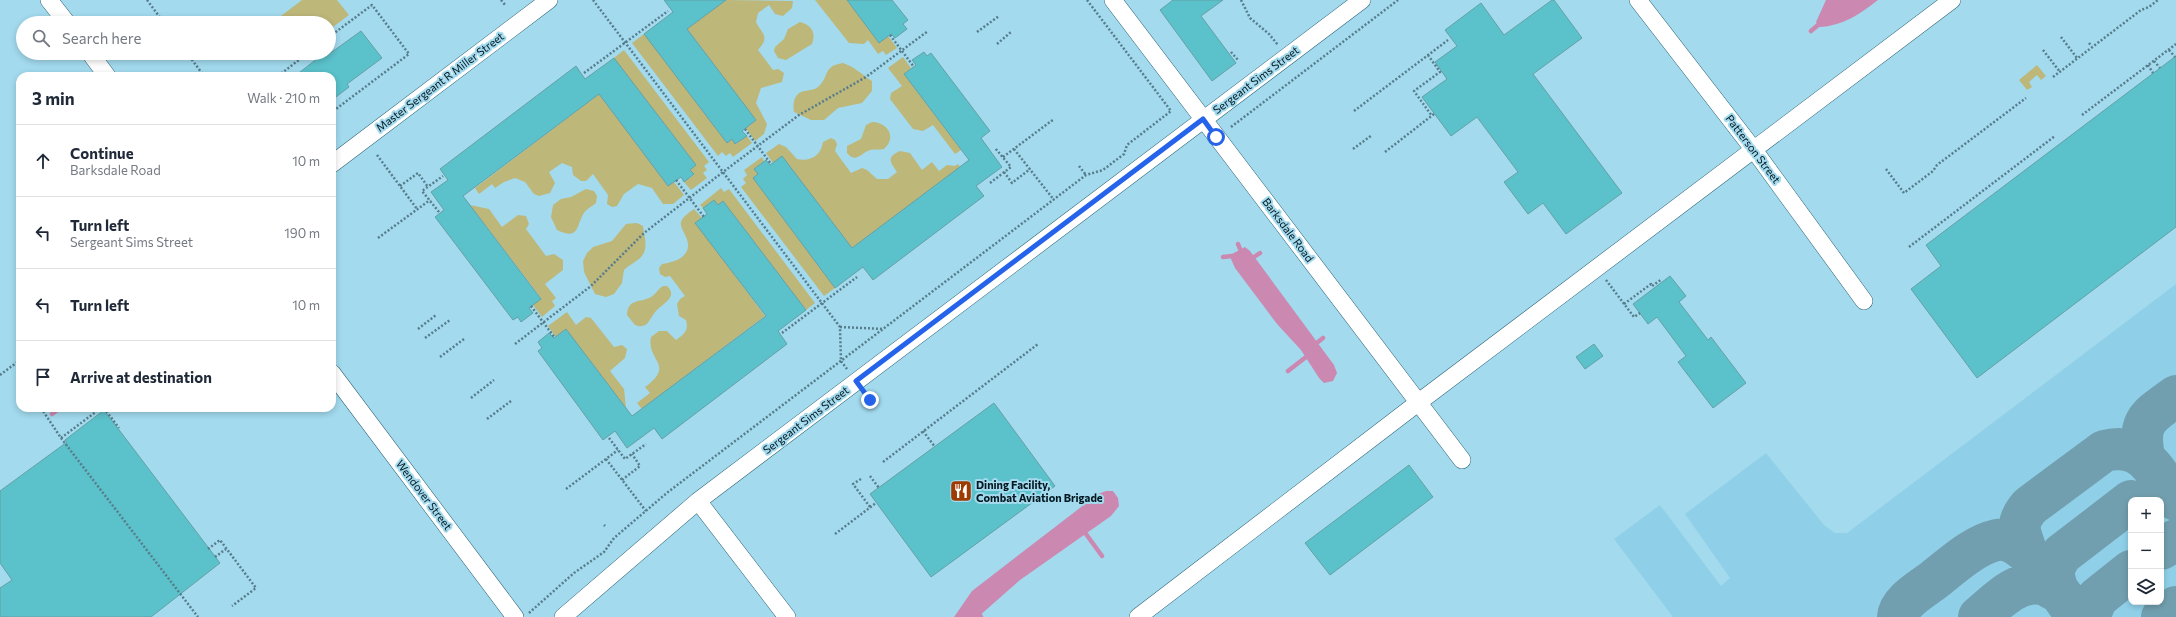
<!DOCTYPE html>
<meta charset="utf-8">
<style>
body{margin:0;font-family:Commissioner,sans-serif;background:#f6f6f7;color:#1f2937}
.controls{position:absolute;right:12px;bottom:12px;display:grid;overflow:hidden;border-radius:8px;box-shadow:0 2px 6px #0003}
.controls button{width:36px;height:36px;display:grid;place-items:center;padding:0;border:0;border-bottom:1px solid #e0e1e3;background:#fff;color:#1f2937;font:20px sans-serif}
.stop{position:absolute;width:12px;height:12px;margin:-9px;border:3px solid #2563eb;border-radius:50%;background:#fff}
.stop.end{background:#2563eb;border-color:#fff;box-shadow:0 1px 4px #0008}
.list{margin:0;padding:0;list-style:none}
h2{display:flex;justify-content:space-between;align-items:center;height:52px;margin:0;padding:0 16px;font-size:17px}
h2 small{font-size:13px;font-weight:400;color:#747a83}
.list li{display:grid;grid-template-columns:26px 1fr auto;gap:12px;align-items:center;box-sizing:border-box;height:72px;padding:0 16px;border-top:1px solid #e0e1e3}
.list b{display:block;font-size:15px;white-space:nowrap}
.list p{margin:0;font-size:13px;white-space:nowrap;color:#747a83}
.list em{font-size:13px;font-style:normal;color:#747a83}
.icon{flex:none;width:22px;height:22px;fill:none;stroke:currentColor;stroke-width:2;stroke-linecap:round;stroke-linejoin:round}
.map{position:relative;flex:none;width:2176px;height:617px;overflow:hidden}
.search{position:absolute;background:#fff;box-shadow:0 2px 6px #0003;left:16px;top:16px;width:320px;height:44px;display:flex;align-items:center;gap:10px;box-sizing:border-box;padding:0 14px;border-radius:22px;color:#747a83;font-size:15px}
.panel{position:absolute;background:#fff;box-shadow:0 2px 6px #0003;left:16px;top:72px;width:320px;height:340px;border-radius:12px}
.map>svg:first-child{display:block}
.built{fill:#8fd0e8;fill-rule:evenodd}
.green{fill:#beb77a}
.water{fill:#cb89b1}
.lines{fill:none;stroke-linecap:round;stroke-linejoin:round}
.stream{stroke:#cb89b1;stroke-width:4.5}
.taxiway{stroke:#729faf;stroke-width:42}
.building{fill:#5bc1ca;stroke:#64a1a6}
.minor-casing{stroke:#306577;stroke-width:18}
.path{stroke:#567d8b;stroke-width:2.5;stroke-dasharray:2 2;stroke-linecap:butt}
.minor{stroke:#fff;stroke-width:17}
.route{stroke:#2563eb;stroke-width:5}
.labels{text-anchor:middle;stroke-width:4;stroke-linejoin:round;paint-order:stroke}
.street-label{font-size:11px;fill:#02171f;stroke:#a3daee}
.poi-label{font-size:11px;font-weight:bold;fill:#02171f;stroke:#a3daee;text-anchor:start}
</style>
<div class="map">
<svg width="2176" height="617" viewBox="0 0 2176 617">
<rect width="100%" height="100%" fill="#a3daee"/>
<path class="built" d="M2176,284V617H1673L1614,539L1660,505L1721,586L1730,578L1685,514L1766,453L1824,525L1835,533H1847ZM2131,500H2161V602H2131Z"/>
<path class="green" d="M302,0H337L349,15L329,30V23H274L273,22Z
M726,0L793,1L792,8L783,16L775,14L769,5L758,13L756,22C761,33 771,36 758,50L773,70L778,69L784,73L782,82L761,88L756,103L767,124L764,134L755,141L746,128L756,120L687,29Z
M815,0H847L879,43L888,36L897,48L886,55L883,51L878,54L868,40L864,44L849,43Z
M800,22C812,25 816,33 812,44L786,60L778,58L774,51L775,47L784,39L788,29Z
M644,34L727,143L732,139L736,144L747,136L752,143L733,157L730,153L726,156L722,152L718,156L632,43Z
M624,50L709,162L704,166L707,170L703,173L707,178L691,190L684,182L694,175L690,170L696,165L614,58Z
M903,57L911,68L904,74L961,150L955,154L933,125L923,131L913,129L890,99L891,93L902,86L888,68Z
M843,63C855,67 861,74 872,81V91L862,103L838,108L824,120H811L794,112C793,106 793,99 798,94C803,89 812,92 818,87C830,77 822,66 843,63Z
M2037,65L2046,76L2041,80L2037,75L2029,82L2032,87L2027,90L2019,80Z
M599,94L668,186L674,182L684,195L673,204H663L652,188L638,184L624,194L617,206L612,207L607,204L608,195L593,174L586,181H581L573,175L572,167L562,163L549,172L555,183L550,193L539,196L534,194L525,182L515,178L504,182L495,188L492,184L479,194L475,188Z
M872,122C888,122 897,138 884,149C879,150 875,149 870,150C861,153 856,164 847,153V146L861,139L866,125Z
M831,138L835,140L837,144L835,151L851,173L862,168L867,170L877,179H888L897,172C890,162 886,157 900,151L910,153L922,170L932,162L939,171L947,165L955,166L958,164L960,167L852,248L782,156L773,163L766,153L779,144L786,147L797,159C810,162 821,156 823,142Z
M762,157L764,161L754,169L758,174L753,178L835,288L824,296L741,187L746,183L743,179L747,175L744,170Z
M721,188L724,192L729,189L815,303L806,310L723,201L718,205L713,200L703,208L700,205Z
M586,189L594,191L597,196L596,203C592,207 587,208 584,213C576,225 580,241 557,230L551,217L553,205L561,199L571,197Z
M470,205L489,209L502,227L518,215L526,216L529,224L526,229L546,256L554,254L563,260V270L545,284L556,298L552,301L555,306L542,317L533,305L541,298Z
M694,209L702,218L696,223L765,316L642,409L637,403L650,393L645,387C676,364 646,361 651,337L659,331H667L676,340C684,334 689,331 686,320L679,316L677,304L680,299L685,296L670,276L665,277L660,274L659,268L662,264C677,262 694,255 686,237C684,232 680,227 681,222C683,216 690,212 694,209Z
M637,223L643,226C644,237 650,250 639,259C634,263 629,265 624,270L622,283L614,294L606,297L595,294L584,272L583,261L587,253L593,247L612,241L626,224Z
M663,286H667C679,297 662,304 656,311C649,319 648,330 635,325L627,315C628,298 640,303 651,297C656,294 658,289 663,286Z
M567,312L576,325L586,317L591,318L614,347L622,345L627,349L625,358L610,371L624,389L626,408L566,329L556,337L548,326Z"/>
<path class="water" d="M1826,0H1878C1860,14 1843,26 1819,27L1816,22Z
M1245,247L1250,251L1334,365L1337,373L1333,381L1324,383L1319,378L1301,350L1277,324L1235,268L1231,259L1232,254Z
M1106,491H1113L1118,498L1119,506L1111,516L1020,580L978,617H954L972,591L1072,514L1098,494Z"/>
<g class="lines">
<path class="stream" d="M1811,31L1818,25
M1238,244L1240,249
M1223,257L1232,256
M1254,257L1260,253
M1318,342L1323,338
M1288,371L1306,357
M52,414L60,408
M1086,534L1102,556
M980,615L981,617"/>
<path class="taxiway" d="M2144,456C2137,420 2149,416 2176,396
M2161,549L2176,540
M2026,550C2019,531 2015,523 2030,506L2104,451C2144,441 2155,472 2176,500
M2058,592C2053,574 2051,570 2062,554L2131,501
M1898,617C1899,601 1924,588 1935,579C1953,565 1974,545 1997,540C2025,534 2062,597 2077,617
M1979,617C1997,602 2016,580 2041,584C2047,585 2053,589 2058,592
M2089,617L2097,598L2131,571
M2162,617L2176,607"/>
</g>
<path class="building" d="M664,0H726L687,29L756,120L742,131L747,136L735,144L732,139L727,143L644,34L673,12Z
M847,0H892L908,20L903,24L907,29L895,38L891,34L879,43Z
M1173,0H1223L1201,16L1236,63L1212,81L1160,10Z
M1552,0H1554L1582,38L1533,74L1622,193L1566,234L1543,203L1528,214L1504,182L1518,172L1477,117L1451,136L1422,97L1447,79L1435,62L1457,46L1445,30L1481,3L1504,35Z
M361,31L382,58L347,84L349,87L332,100V76H295L323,54L325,57Z
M924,52L927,56L931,53L990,131L981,138L1002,167L976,186L984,196L873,280L863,267L835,288L753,178L758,174L754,169L766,160L770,165L782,156L852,248L969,160L904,74L916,65L912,60Z
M2176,56V227L1977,378L1911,289L1941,266L1926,245Z
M614,58L696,165L690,170L694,174L684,182L681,177L668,186L599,94L463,196L541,299L529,308L533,313L521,322L518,317L513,320L435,217L444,210L431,192L448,180L440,169L576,66L585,79Z
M714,200L718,205L723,201L806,310L778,331L787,344L662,439L654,428L627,448L615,431L603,440L538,351L542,348L538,342L549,333L554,338L566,329L632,416L766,316L695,223L707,214L703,208Z
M1670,276L1686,296L1679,302L1708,340L1711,337L1746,383L1713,408L1678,362L1686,356L1657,317L1648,324L1633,304Z
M1594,344L1603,356L1585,369L1576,357Z
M994,403L1055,486L931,577L870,494Z
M104,410L220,563L151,617H0V588L12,580L0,563V491L67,442L65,440Z
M1409,465L1433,497L1330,575L1305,543Z"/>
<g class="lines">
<g class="minor-casing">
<path id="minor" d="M49,0L67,23
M1113,0L1462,460
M1638,0L1754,150L1864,301
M90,53L107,76
M332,164L549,0
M332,373L515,617
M698,501L787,617
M563,617L698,501L1362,0
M1138,617L1419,402L1952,0"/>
</g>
<path class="path" d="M147,0L164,23
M501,0L506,6
M593,0L840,327L841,361L847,369
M1241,0L1250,18L1269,34L1278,45
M977,32L999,16
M890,35L914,67
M329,37L372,5L409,54L332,112
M2061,37L2077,58
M2089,43L2092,47
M997,44L1011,32
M2043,50L2060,72
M2169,50L2175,57
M1231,52L1238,60
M187,53L204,76
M1428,55L1440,72L1414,91L1432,116
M2154,61L2160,68
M2148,65L2153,73
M584,73L668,11
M278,76L308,53
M2053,77L2141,10L2149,7L2158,0
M1354,111L1448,40
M2082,115L2176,44
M1231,127L1398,0
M745,129L771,164
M1014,149L1054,200
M1353,149L1372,135
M1385,152L1434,114
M377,155L417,209
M1003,157L1054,119
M1079,166L1086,175
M1886,169L1904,193L1933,171L1937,165L2026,98
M1004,172L1012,183L1030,169
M676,180L704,217
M990,183L1011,167L995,148
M400,186L418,173L428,187
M439,212L422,191L443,176
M378,238L430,200
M1909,247L2055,136
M1606,280L1634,317L1640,313
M1624,304L1651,284L1652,286L1662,279
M531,306L555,338
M840,327L884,329
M418,329L436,315
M782,333L857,277
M425,338L450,320
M515,344L591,286L644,233L723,172L799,115L866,77L928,31
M440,357L464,339
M0,375L20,360
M865,394L870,400
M471,398L494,380
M41,408L61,438L198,617
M104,408L119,428
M487,419L511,401
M923,431L935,447
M61,438L101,408
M609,438L625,459L646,444
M606,459L646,511
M883,462L1038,344
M870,476L879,488
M861,479L853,484L870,507
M622,480L640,466L632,454
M566,489L618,450
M604,525L605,526
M835,534L876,503
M208,549L220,540L256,588L232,606
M215,557L226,549
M529,613L574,573L604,552L614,538L668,492L1086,175L1103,170L1124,154L1127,145L1171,111L1087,0"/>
<use href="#minor" class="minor"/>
</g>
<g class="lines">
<path class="route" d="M870,400L856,381L1203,119L1216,137"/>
</g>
<defs>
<g id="restaurant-square" transform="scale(1.15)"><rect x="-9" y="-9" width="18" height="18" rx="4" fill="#9e3b01" stroke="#a3daee"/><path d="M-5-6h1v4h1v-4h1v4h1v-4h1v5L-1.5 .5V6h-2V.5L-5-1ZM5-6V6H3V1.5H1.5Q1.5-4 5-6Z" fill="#fff"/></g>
</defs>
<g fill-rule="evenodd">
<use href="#restaurant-square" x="961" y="491"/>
</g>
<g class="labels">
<g class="street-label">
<text transform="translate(1256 80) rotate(-37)" y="4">Sergeant Sims Street</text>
<text transform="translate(440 82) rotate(-37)" y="4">Master Sergeant R Miller Street</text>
<text transform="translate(1753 149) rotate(53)" y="4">Patterson Street</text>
<text transform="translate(1288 230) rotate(53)" y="4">Barksdale Road</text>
<text transform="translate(806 420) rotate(-37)" y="4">Sergeant Sims Street</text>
<text transform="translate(424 495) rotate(53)" y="4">Wendover Street</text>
</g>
<g class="poi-label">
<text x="976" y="489">Dining Facility,<tspan x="976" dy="13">Combat Aviation Brigade</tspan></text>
</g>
</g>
</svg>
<div class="controls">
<button>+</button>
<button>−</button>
<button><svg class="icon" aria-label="layers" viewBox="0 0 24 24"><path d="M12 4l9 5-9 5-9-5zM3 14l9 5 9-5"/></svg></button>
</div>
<div class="stop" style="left:1216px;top:137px"></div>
<div class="stop end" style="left:870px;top:400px"></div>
<div class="search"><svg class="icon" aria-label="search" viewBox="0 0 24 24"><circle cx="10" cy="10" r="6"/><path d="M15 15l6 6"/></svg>Search here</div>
<section class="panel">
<h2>3 min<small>Walk · 210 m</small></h2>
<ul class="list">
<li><svg class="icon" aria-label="ahead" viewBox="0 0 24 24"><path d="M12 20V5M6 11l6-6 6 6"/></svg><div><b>Continue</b><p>Barksdale Road</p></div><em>10 m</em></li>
<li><svg class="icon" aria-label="left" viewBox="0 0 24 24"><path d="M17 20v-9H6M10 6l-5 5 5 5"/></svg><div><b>Turn left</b><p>Sergeant Sims Street</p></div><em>190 m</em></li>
<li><svg class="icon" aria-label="left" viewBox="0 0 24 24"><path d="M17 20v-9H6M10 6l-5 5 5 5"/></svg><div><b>Turn left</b></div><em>10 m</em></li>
<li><svg class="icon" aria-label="arrive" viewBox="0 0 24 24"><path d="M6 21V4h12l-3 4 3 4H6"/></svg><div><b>Arrive at destination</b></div></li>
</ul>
</section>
</div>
